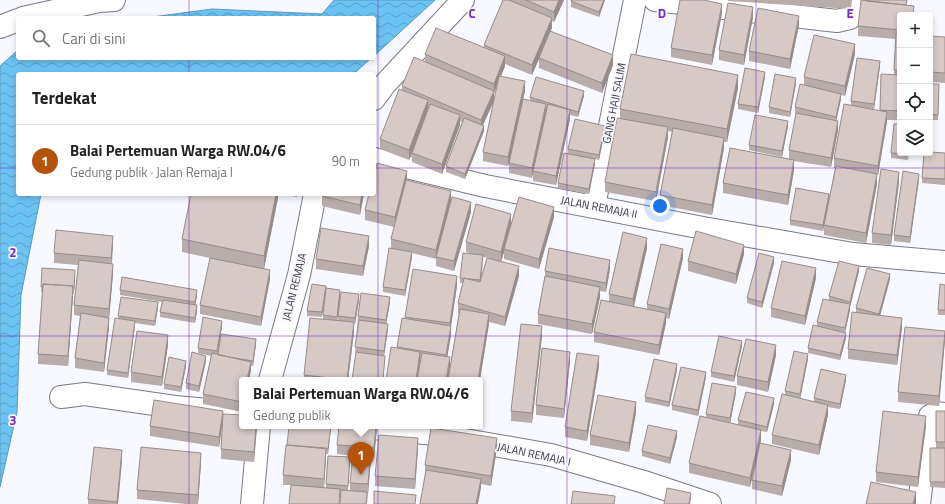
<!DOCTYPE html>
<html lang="id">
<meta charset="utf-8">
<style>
body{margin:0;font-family:"Titillium Web",sans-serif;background:#f2f2f2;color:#222}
.controls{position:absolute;right:12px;top:12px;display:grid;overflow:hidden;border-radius:4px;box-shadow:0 2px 6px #0003}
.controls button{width:36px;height:36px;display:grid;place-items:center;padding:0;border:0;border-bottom:1px solid #e0e0e0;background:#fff;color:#222;font:20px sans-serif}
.you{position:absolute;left:660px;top:206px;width:14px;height:14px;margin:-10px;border:3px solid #fff;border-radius:50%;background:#1a73e8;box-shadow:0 0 0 6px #1a73e833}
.badge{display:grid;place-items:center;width:26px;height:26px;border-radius:50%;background:#b45309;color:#fff;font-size:13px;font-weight:700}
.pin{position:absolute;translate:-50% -33px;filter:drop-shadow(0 1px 2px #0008)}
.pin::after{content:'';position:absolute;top:21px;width:14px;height:12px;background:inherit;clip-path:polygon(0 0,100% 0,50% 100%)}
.popup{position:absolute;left:239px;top:377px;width:244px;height:52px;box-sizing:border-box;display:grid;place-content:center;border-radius:4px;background:#fff;filter:drop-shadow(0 1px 3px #0005);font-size:13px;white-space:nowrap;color:#767676}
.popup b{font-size:15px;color:#222}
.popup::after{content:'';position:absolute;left:50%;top:100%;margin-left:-8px;border:8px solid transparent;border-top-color:#fff}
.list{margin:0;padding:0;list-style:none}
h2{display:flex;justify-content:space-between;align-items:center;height:52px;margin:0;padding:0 16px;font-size:17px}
h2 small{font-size:13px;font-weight:400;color:#767676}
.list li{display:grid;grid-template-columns:26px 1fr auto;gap:12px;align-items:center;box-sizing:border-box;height:72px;padding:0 16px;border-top:1px solid #e0e0e0}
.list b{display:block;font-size:15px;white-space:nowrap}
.list p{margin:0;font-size:13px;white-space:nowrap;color:#767676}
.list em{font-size:13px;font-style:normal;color:#767676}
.icon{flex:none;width:22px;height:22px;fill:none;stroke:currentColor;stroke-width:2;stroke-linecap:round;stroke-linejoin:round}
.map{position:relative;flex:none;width:945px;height:504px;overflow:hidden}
.search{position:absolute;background:#fff;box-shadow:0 2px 6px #0003;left:16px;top:16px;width:360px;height:44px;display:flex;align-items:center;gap:10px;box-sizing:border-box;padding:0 14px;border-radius:4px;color:#767676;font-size:15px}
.panel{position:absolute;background:#fff;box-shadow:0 2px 6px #0003;left:16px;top:72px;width:360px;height:124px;border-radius:4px}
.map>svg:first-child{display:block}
.water{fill:url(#water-waves);stroke:#5c99bc}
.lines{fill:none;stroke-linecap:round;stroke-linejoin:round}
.minor-casing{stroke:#7a7a84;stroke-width:24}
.minor{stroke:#fff;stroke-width:22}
.wall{fill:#b8adaa;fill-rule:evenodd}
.shaded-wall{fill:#968d8b}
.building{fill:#d6c9c6;stroke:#968d8b}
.grid{fill:none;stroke:#7b2cbf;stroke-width:1;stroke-opacity:0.55}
.labels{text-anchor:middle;stroke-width:3.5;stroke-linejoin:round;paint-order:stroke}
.street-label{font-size:11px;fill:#38383d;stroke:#f8f8ff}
.grid-label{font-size:13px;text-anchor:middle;font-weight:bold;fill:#7b2cbf;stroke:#f8f8ff;stroke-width:3.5;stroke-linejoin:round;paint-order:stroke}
</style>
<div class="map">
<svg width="945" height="504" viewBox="0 0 945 504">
<defs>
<pattern id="water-waves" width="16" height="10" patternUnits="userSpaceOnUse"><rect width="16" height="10" fill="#6bc3f3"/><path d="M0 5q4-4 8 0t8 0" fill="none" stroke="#599fc6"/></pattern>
</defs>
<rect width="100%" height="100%" fill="#f8f8ff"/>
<path class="water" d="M334,0H435L374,56V18H145L212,9L322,14Z
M18,50V58H371L356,72L342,74H18V194H41L21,295L17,412L0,487V66Z"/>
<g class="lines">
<g class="minor-casing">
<path id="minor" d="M655,0L837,21L850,18L855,11L856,0
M23,18L99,1L114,0
M0,27L18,20
M374,99L385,84L463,0
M374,159L485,186L703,228L853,254L945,262
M594,206L635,0
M270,380L299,275L315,194
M61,397L85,394L175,407L242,413
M353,426L425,433L551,455L644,482L710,504
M252,504L259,426
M919,504L930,416L936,413L945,414"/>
</g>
<use href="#minor" class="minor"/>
</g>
<path class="wall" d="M502,0H564L554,22L552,21V28L550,31L613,65L602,93L539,68V58L542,52L532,75L505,64V66L501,76L525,91L517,125L530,100V97L584,96L578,117L570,115V119L556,185L533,181V171L532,178L509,173V164L508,166L483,161V152L498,84L494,93V101L483,125L484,131L465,179L446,172V166L462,122L460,121V125L442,174L412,162V154L409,160L380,149V139L402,90V86L425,62V54L484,48V45L503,0Z
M605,0L599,17L571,7V1Z
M728,0H852L851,9L728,1Z
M907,5L914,15H900V120H887L878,175H877V184L866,243L824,235V225L835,168H834V158L851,105V101L880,66L874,109L860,107L880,111L881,74L894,75L896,39L858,36V26Z
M722,13L712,65L671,57V48Z
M753,17L744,65L719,60V50Z
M799,25L790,69L749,61V51Z
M930,36L945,37V83L930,82Z
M855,54L845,96L841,95V99L836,120L838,130L831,167L794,161V170L788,205L723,193V183L789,159V150L796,113H795V107L804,85V77Z
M765,77L758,113L738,109V104Z
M796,83L790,117L769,113V107Z
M930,84H939L938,120H930Z
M738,88L727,142H724V148L712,215L660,205V195L672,132L668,131V137L656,201L605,192V182L620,118V109Z
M788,126L782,157L749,150V145Z
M605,131L599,160L595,159V164L589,194L558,188V183L568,154V149Z
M891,153H909L908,160L891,158Z
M945,153V185L922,183V178Z
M919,179L910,243L894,241V235Z
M407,180L451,201L471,212L454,271L436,266V259L412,253V257L405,296L383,292V287L391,248V239L394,227L365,220V210Z
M899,182L891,245L872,243V233Z
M278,194V198L264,268L270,279L261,326L200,314V305L210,258L182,252V239Z
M281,194H298L297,197Z
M364,194L360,215L322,206V196Z
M829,199L823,231L790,225V220Z
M554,217L539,269L504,259V252L501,262L519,276L505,326L489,322L480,380H448L459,313H458V303L463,283H460V278L473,254L466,252V242L511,222ZM483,257L490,258L482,275L483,260Z
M113,245L112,264L113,274L109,318V327L104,372L75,368V358L80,316L74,315V305L78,265L54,263V253Z
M369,246L363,276L316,269V259Z
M647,248L634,307L647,310V304L683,258L669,319L666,318V323L659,355L594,342V332L609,302V294Z
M744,254L736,284L688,271V261Z
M774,263L762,308L747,303V298Z
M610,269L606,292L600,291V297L592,334L538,324V314L545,279V271Z
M859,271L850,307V310L845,332L846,338L840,360L808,353V348L817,326V322L829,300V296Z
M75,276L74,294H73L68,366L38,364V354L42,292H41V287Z
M816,278L805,325L771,317V308Z
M890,279L880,315L902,328L897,365L848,359V349L856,312V308Z
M945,285V315H938V310Z
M326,286L322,317L307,316V311Z
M457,286L451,326V335L447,357L448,380L397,348L402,318H405V317Z
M120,290L197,295L195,305L197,311L195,323L160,317V312L162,302L120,295Z
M340,296L337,321H338V316L359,300L355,324H354V332L348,380H304V375L323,319V315Z
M390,302L386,323L388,329L384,356L385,361L383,380H352L375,355L355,352L358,316Z
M158,307L155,326L135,323L128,378L107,375V370L118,318V316Z
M222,326L217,354L256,344L253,366H251V371L242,380V412L203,404V394L211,356L198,353V348Z
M542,336L532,423L511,421V411Z
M945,340L939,406L898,402V392Z
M168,345L162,386L131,382V372Z
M742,346L734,382L711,377V372Z
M776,355L768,392L737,385V376Z
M808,359L800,399L814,402V398L846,380L840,409L828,407V415L819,455L772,444V435L785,395V391Z
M206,361L199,392L186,389V383Z
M570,361L564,418L536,415V405Z
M186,366L181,392L164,389V384Z
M599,366L587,441L565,437V427Z
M677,370L669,407L645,402V397Z
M706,377L698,416L672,410V405Z
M736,392L730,423L738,425V420L774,404L767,432L761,431V440L750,487L689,473V463L706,417V414Z
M936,411H945V488L930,487V448H936Z
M636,412L629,452L590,445V435Z
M223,414L257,426L254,462L221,459V449L222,425L219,447L150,436V426Z
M331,426L328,454H326L324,488H326V484L350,463L348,491H350V483L353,456L337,454V445L377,426L374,458H371L367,504H340L341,491H340V495L291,485H283V475L287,445Z
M926,426L918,487L876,482V472Z
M677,437L670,464L642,456V451Z
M418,448L415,489L375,486V476Z
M497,448L491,486L481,484V488L425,475V465Z
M122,460L118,504H88V499Z
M791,460L782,496L752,489V480Z
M201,463L198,504H186L137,499V490Z"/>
<path class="shaded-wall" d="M559,0H564L554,22V12Z
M604,0H605L599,17V12Z
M722,4V13L712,65V55Z
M753,7V17L744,65V55Z
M799,16V25L790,69V59Z
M552,18V28L532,75V65Z
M855,44V54L845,96V86Z
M613,55V65L602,93V83Z
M505,56V66L494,93V101L481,129V120L494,91V84Z
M880,61V66L874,109V104Z
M765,72V77L758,113V107Z
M738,75V88L727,142V129Z
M796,78V83L790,117V112Z
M525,81V91L508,166V157Z
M584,91V96L578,117V112Z
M841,94V99L836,122V117Z
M428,100V109L412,153L409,160V150Z
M546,104V114L532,178V168Z
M570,110V119L556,185V176Z
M887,112V122L878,175V166Z
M460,115V125L442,174V164Z
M788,121V126L782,157V151Z
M838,121V130L831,167V158Z
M484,126V131L465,179V174Z
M605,126V131L599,160V155Z
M668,127V137L656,201V192Z
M724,138V148L712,215V205Z
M595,159V164L589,194V189Z
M794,160V170L788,205V195Z
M407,171V181L395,227V217Z
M899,172V182L891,245V235Z
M877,174V184L866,243V233Z
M919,174V179L910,243V237Z
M451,191V201L436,257V250Z
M276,194H278V198L264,269V256Z
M362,194H364L360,215V205Z
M829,194V199L823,231V225Z
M471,202V212L454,271V261Z
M554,207V217L539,269V259Z
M511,214V224L504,249V252L501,262V252Z
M113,236V245L111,267V258Z
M369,236V246L363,276V266Z
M647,238V248L633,309V299Z
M744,245V254L736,284V274Z
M683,249V258L669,319V309Z
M412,252V257L405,296V290Z
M774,257V263L762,308V302Z
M610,260V269L606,292V283Z
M113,264V274L109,319V309Z
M519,266V276L505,326V317Z
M859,266V271L850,307V302Z
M816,268V278L805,325V316Z
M270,270V279L261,326V317Z
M890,274V279L879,320V314Z
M457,276V286L451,326V335L446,365V355L450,332V323Z
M73,286V296L68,366V356Z
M326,286V291L322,317V312Z
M600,287V297L592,334V324Z
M197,290V295L195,308V302Z
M340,290V296L337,322V317Z
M359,294V300L355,324V318Z
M390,297V302L386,325V320Z
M158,302V307L155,326V321Z
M850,304V310L845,333V328Z
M197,305V311L195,323V318Z
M666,313V323L659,355V345Z
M489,314V324L480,380H478Z
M109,318V327L104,372V363Z
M902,318V328L897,365V355Z
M135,321V326L128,378V373Z
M222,321V326L217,357V351Z
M354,322V332L348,380H347Z
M388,324V329L384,356V351Z
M542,326V336L532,423V413Z
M945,331V340L939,406V396Z
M846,333V338L840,360V355Z
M168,335V345L162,386V377Z
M256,339V344L253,366V361Z
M742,341V346L734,382V376Z
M776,345V355L768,392V382Z
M420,352V362L417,380H416Z
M570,352V361L564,418V409Z
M808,354V359L800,399V394Z
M206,356V361L199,392V386Z
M599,356V366L587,441V431Z
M450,357V367L448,380H446Z
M186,361V366L181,392V387Z
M251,362V371L249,380H247Z
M677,364V370L669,407V402Z
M706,372V377L698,416V410Z
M846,375V380L840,409V404Z
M736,387V392L730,424V418Z
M774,398V404L767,432V427Z
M636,402V412L629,452V443Z
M828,405V415L819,455V445Z
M223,411V420L219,447V437Z
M926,416V426L918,487V477Z
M256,426H257L254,462V452Z
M331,426L328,454V449Z
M376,426H377V430L374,458V448Z
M761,430V440L750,487V478Z
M677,431V437L670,464V458Z
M418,438V448L415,489V479Z
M497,438V448L491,486V476Z
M326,448V458L324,488V479Z
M371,448V458L368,494V484Z
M122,450V460L118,504H117Z
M791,450V460L782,496V486Z
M201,453V463L198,504V495Z
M481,479V488L478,504H476Z
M916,492V504H913Z
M691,493V498L690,504H689Z"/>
<path class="building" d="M503,0H509L552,18L532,65L484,45Z
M526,0H559L554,12Z
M571,0H604L599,12L571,1Z
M680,0H704L722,4L712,55L671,48Z
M861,0L914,6L913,15H900V30L858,26Z
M866,0H907L906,5L866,1Z
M728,3L753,7L744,55L719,50Z
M758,8L799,16L790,59L749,51Z
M436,28L505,56L494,84L425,54Z
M550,31L613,55L602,83L539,58Z
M896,34L900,35V71L894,70Z
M814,35L855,44L845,86L804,77Z
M930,36L945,37V73L930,72Z
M631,54L738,75L727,129L620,109Z
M414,57L494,91L481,120L402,86Z
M857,58L880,61L874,104L851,101Z
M745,68L765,72L758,107L738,104Z
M775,74L796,78L790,112L769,107Z
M881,74L900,75V111L880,110Z
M499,76L525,81L508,157L483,152Z
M536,77L584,91L578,112L530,97Z
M800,84L841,94L836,117L795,107Z
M930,84H939L938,115L930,114Z
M399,89L428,100L409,150L380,139Z
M523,99L546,104L532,168L509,163Z
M430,104L460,115L442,164L412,153Z
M548,104L570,110L556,176L533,171Z
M844,104L887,112L878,166L834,158Z
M796,113L838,121L831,158L789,150Z
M755,115L788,121L782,151L749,145Z
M464,118L484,126L465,174L446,166Z
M617,118L668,127L656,192L605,182Z
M575,119L605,126L599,155L568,149Z
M894,124H900V153H908V154L891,153Z
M673,128L724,138L712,205L660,195Z
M730,148L794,160L788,195L723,183Z
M930,152L945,153V179L922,178L924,153H930Z
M564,153L595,159L589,189L558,183Z
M377,163L407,171L395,217L365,210L369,194H374V175Z
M836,166L877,174L866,233L824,225Z
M881,169L899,172L891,235L872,233Z
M903,171L919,174L910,237L894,235Z
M406,180L451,191L436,250L391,239Z
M796,188L829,194L823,225L790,220Z
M191,194H276L264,256L182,239Z
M322,194H362L360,205L322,196Z
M452,197L471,202L454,261L436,257Z
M519,197L554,207L539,259L504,249Z
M476,204L511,214L501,252L466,242Z
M321,228L369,236L363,266L316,259Z
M56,230L113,236L111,258L54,253Z
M696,231L744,245L736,274L688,261Z
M623,232L647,238L633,299L609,294Z
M661,244L683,249L669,309L647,304Z
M389,248L412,252L405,290L383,287Z
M549,248L610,260L606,283L545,271Z
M463,253L483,255L480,280L460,278Z
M759,253L774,257L762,302L747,298Z
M210,258L270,270L261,317L200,305Z
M487,258L519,266L505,317L458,303L464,278L480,282Z
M79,260L113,264L109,309L74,305Z
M782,261L816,268L805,316L771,308Z
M839,261L859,266L850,302L829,296Z
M42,268L75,270L74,289H73V286L43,284V287H41Z
M867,268L890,274L879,314L856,308Z
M413,269L457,276L450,323L405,317Z
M545,276L600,287L592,324L538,314Z
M122,277L197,290L195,302L120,290Z
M43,284L73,286L68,356L38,354Z
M312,284L326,286L322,312L307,311Z
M940,284L945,285V310H938Z
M326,288L340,290L337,317L323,315Z
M341,292L359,294L355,318L338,316Z
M361,293L390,297L386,320L358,316Z
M121,297L158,302L155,321L118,316Z
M823,299L850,304L845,328L817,322Z
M163,300L197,305L195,318L160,312Z
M601,300L666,313L659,345L594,332Z
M460,309L489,314L478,380H448Z
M852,312L902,318L897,355L848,349Z
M81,313L109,318L104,363L75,358Z
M203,317L222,321L217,351L198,348Z
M115,318L135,321L128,373L107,370Z
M310,318L354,322L347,380L304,375Z
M402,318L451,326L446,355L397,347Z
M359,320L388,324L384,351L355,347Z
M521,324L542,326L532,413L511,411Z
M813,325L846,333L840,355L808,348Z
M905,327L945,331L939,396L898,392Z
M137,331L168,335L162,377L131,372Z
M221,334L256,339L253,361L235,358L218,355Z
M719,336L742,341L734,376L711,372Z
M746,339L776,345L768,382L737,376Z
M391,347L420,352L416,380H386Z
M542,348L570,352L564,409L536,405Z
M794,351L808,354L800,394L785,391Z
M192,352L206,356L199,386L186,383Z
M356,352L385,356L383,380H352Z
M212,353L251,362L247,380H242V402L203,394Z
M422,353L450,357L446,380H417Z
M577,353L599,356L587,431L565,427Z
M169,357L186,361L181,387L164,384Z
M654,359L677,364L669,402L645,397Z
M681,367L706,372L698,410L672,405Z
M821,369L846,375L840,404L814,398Z
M712,383L736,387L730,418L706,414Z
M746,392L774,398L767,427L738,420Z
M782,394L828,405L819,445L772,435Z
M598,395L636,402L629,443L590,435Z
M154,400L223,411L219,437L150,426Z
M883,411L926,416L918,477L876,472Z
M936,411H945V442H936Z
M223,414L242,415V426H256L254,452L221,449Z
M700,416L761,430L750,478L689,463Z
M648,425L677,431L670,458L642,451Z
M289,426H331L328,449L287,445Z
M339,426H376L374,448H371L368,484L350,483L354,446L337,445Z
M431,428L497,438L491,476L425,465Z
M379,435L418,438L415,479L375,476Z
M760,443L791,450L782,486L752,480Z
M286,445L326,448L324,479L283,475Z
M94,447L122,450L117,502L88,499Z
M141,447L201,453L198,495L137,490Z
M930,448H945V482H930Z
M328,456L350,457L348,486L326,484Z
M426,470L481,479L476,504H420Z
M871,482L916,492L913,504H866Z
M291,485L340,489L339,504H289Z
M667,488L691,493L689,504H664Z
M341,490L367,492L366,504H340Z
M374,491L416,495L415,504H374Z
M573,491L615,496L614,504H571Z"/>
<path class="grid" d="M189,0V18M378,0V504M567,0V504M756,0V504M189,58V74M0,168H18M374,168H945M189,194V504M0,336H945"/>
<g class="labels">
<g class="street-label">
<text transform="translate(614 103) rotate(-79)" y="4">GANG HAJI SALIM</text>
<text transform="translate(599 207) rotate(11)" y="4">JALAN REMAJA II</text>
<text transform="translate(294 287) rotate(-76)" y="4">JALAN REMAJA</text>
<text transform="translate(534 454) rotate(12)" y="4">JALAN REMAJA I</text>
</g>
</g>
<g class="grid-label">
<text x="472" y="18">C</text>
<text x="662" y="18">D</text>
<text x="850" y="18">E</text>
<text x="13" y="257">2</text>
<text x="13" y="425">3</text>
</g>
</svg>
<div class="controls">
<button>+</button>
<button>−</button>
<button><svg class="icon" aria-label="locate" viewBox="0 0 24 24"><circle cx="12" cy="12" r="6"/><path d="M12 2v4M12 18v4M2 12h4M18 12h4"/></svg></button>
<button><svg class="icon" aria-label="layers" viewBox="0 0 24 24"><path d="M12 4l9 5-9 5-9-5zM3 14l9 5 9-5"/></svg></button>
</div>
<div class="you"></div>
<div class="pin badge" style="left:361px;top:475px">1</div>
<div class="popup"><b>Balai Pertemuan Warga RW.04/6</b>Gedung publik</div>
<div class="search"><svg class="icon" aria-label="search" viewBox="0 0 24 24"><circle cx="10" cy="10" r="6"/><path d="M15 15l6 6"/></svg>Cari di sini</div>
<section class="panel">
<h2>Terdekat<small></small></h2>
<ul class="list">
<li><span class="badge">1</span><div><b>Balai Pertemuan Warga RW.04/6</b><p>Gedung publik · Jalan Remaja I</p></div><em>90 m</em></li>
</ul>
</section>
</div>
